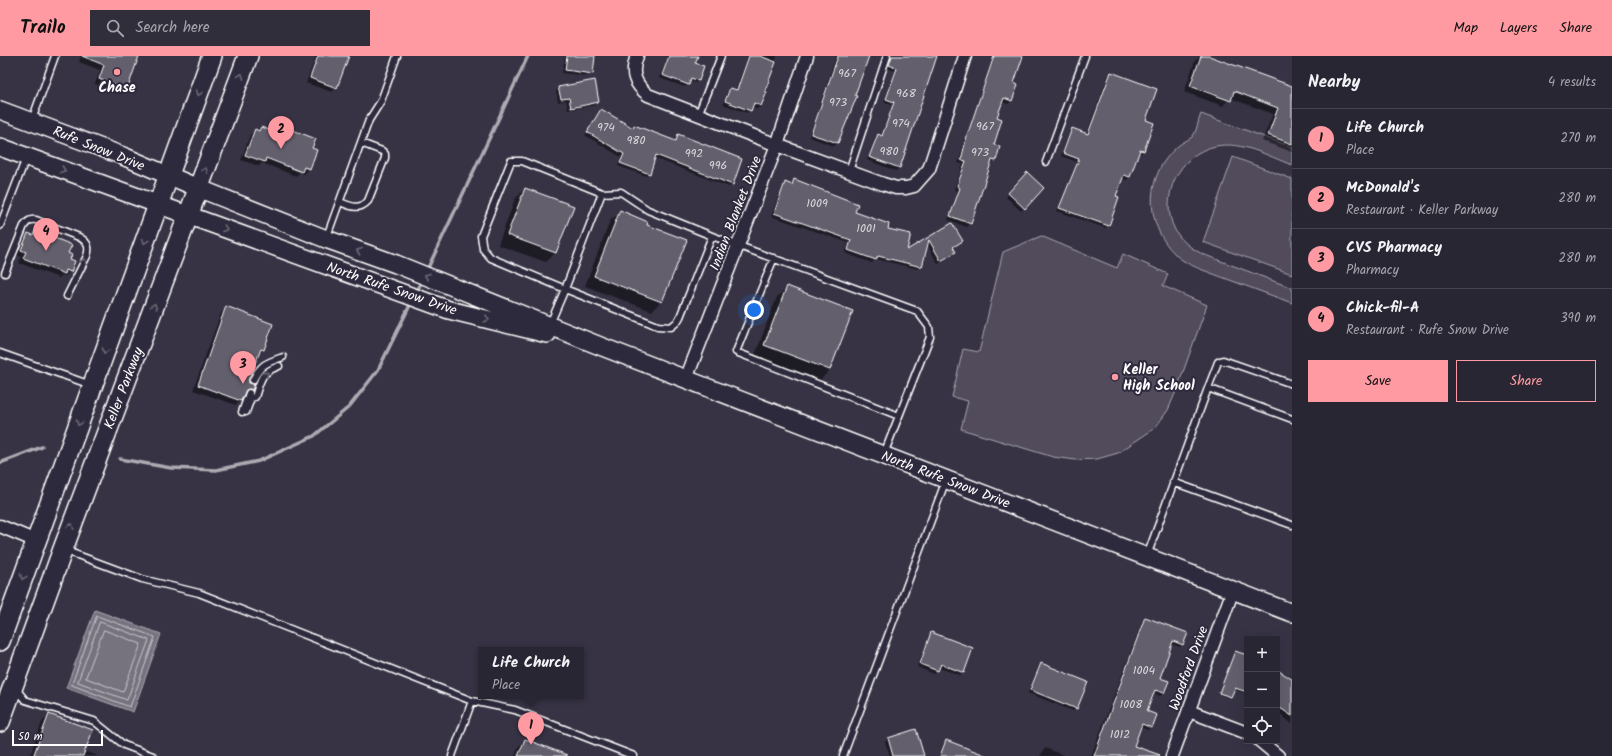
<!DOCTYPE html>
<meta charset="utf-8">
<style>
body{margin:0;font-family:Kalam,sans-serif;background:#312e3c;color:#f1f3f6}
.controls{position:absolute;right:12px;bottom:12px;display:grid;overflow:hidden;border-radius:0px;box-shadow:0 4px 16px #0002}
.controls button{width:36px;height:36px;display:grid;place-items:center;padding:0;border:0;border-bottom:1px solid #45434f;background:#292634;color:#f1f3f6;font:20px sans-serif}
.scale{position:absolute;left:12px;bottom:10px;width:91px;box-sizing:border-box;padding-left:4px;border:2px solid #fff;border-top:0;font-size:11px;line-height:14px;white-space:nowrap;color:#fff;-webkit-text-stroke:3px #2f2a3d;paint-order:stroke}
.you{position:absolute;left:754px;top:254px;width:14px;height:14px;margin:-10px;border:3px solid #fff;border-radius:50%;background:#1a73e8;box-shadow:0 0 0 6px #1a73e833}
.badge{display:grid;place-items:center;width:26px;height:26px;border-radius:50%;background:#ff9aa2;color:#111;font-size:13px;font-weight:700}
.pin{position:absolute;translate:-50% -33px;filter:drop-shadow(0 1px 2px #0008)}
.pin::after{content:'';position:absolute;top:21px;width:14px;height:12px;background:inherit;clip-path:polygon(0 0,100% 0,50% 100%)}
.popup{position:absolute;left:478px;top:591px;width:106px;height:52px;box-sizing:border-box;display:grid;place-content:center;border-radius:0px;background:#292634;filter:drop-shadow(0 1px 3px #0005);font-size:13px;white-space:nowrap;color:#a5a5ac}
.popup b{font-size:15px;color:#f1f3f6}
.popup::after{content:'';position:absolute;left:50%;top:100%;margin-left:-8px;border:8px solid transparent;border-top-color:#292634}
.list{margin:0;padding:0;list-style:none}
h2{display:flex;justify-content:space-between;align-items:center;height:52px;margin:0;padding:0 16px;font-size:17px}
h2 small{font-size:13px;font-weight:400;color:#a5a5ac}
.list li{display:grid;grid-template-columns:26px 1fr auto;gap:12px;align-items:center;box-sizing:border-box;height:60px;padding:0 16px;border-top:1px solid #45434f}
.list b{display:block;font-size:15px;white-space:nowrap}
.list p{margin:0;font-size:13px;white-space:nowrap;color:#a5a5ac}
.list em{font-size:13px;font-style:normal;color:#a5a5ac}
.actions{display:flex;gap:8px;padding:12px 16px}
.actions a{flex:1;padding:9px 0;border:1px solid #ff9aa2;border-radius:0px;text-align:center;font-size:14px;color:#ff9aa2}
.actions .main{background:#ff9aa2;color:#111}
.icon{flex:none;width:22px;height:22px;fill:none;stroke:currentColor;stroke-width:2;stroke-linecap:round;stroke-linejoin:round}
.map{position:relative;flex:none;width:1292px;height:700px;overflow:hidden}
header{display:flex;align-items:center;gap:24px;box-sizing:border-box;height:56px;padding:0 20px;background:#ff9aa2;color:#111}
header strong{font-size:19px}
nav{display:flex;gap:22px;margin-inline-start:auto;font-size:14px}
.search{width:280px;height:36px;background:#312e3c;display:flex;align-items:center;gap:10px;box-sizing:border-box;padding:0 14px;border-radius:0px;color:#a5a5ac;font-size:15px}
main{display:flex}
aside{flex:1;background:#292634}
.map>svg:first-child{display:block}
.green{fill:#514c5c;stroke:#a8a6ae}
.water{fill:#76737f;stroke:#adabb2}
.shadow{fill:#0007;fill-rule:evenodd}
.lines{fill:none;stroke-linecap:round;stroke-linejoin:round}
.shore{stroke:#c8c7cc;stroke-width:1}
.stream{stroke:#adabb2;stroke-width:3.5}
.building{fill:#635f6d;stroke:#fff}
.lane-casing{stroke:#fff;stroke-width:9}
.street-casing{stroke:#fff;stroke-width:15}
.secondary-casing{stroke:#fff;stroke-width:20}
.primary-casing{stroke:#fff;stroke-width:22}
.lane{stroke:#2f2a3d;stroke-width:6}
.street{stroke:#2f2a3d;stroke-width:12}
.secondary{stroke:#2f2a3d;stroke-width:17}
.primary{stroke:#2f2a3d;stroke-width:19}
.oneway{stroke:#6d6a77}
.poi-dot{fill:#ff9aa2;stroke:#2f2a3d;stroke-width:1.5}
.labels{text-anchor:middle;stroke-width:4;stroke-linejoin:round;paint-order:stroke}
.number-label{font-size:12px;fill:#d8d7da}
.poi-label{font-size:14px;font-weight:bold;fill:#fff;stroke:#2f2a3d}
.street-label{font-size:14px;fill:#fff;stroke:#2f2a3d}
</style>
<header>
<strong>Trailo</strong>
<div class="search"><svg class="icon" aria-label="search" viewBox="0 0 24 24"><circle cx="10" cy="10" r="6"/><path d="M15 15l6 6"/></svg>Search here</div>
<nav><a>Map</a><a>Layers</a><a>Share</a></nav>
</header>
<main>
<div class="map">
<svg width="1292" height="700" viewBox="0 0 1292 700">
<rect width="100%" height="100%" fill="#373345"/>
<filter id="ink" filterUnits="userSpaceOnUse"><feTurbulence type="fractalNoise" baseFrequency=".025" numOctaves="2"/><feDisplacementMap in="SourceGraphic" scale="8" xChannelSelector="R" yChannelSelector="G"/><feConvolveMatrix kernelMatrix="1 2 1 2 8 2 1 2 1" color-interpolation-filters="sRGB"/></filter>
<g filter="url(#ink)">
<path class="green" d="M1201,58L1292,91V109C1268,100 1242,85 1216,90C1179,97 1158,141 1175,174C1182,186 1193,194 1205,199L1292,232V247L1200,213C1191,209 1181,205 1174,197C1150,173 1145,136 1163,107C1168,100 1174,92 1182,87C1185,85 1190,83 1192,81C1197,76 1198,64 1201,58Z
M1233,101L1292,123V218L1203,186Z
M1041,180L1117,212L1123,198L1168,218L1163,230L1207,249L1177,333L1168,354L1155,372L1118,397L1097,403L1076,404L1053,401L961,373L968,345L952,341L963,293L979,296L1003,196Z"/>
<path class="water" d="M95,554L161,578L133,656L66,632Z"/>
<path class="shadow" d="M81,0H138L126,33L121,38L95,28L100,14L79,6Z
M316,0H347L336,31L332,36L306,27Z
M565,0H594L592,17L589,20L562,17Z
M668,0H697L694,8L698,24L695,27L689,25L685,31L659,22Z
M748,0H777L764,36L761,50L757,53L752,51L747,57L723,48L727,36L730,33L735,35Z
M836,0H868L837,87L834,90L809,81Z
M891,0H936L899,112L896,115L867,104L875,82L878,79L881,80L892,49L884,46L895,15L887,12Z
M993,0H1022L1013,28L1017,29L1011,45L1008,48L1002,46L996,62L992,89L995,104L992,107H990L970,167L967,171L948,164L958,135L954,134L963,108L958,107L965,84Z
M1200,0H1206L1292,30V96L1262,85L1273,58L1230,42L1223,50L1184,36L1195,5Z
M1111,17L1145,65L1143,95L1140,98L1138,97L1130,121L1126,124L1121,122L1115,141L1108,169L1105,172L1057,155L1077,106L1061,100L1069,77L1072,74L1086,79L1108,20Z
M559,32L598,46L595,49L568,54L566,44L558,46L556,35Z
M602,54L632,73L634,70L675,85L678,80L732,128L729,131L654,102L649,117L646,120L618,110L621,101L585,79Z
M277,71L283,74L285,72L311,92L316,94L309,113L304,118L300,116L296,120L262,107L259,110L241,104L250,79L255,75H257L261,72L272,76ZM299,108L308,112V114L299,110Z
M1028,117L1043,132L1021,155L1006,141Z
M794,124L886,174L905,196L951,168L961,185L952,192L955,196L952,199L938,208L927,188L921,210L918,213L876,203L872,207L845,197L849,187L771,160L782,131L785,127L791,129Z
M525,133L556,196L546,206L498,189L515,143Z
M620,156L646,169L661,245L652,255L585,230L610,165Z
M35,176L67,198L70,215L65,220L62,219L59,222L19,207L21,201L17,199L23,183L28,178L31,179Z
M787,231L852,256L830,314L820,324L755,299L777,241Z
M226,252L272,268L263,294L258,298L247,324L252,334L247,338L243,337L240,344L236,349L193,334L221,257Z
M1145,562L1183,588L1180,591L1171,588L1159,623L1164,637L1160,640L1153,637L1145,656L1151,671L1148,674L1140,671L1133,690L1140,700H1091L1142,566Z
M932,577L963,616L960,619L939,612L934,618L917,611L929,581Z
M1234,597L1247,600V638L1234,633L1229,642L1219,638Z
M1041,608L1076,652L1073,655L1028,637L1038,611Z
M1277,615L1286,621L1288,619L1292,621V668L1277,655Z
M49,659L84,695L98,700H30L42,666Z
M888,683L923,700H890L885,686Z
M525,684L552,700H515L518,691Z
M946,685L978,700H939L943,688Z
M1045,692L1063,699V700H1040Z"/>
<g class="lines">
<path class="shore" d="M97,560L155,581L130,651L72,629Z
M100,566L149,584L127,644L78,626Z
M104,574L141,588L123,636L86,622Z"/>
<path class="stream" d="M427,214L528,0
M416,238L422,224
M120,403L171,412L216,414L259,405L314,380L349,351L378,314L412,245
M0,407L42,391"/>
</g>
<path class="building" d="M82,0H139L127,34L99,23L104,9Z
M318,0H349L337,32L310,22Z
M567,0H595L593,18L565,14Z
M669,0H698L695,7L704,10L699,25L691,22L689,29L662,19Z
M749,0H760L776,6L765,35L767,36L761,50L754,47L751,55L725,45L730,32L737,34Z
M838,0H869L855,39L857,40L838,87L811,78Z
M892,0H937L900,112L869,101L878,78L882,80L894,46L886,43L897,12L889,9Z
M994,0H1023L1014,27L1018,29L1012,45L1004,42L997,61L1002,63L994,89L1000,90L996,105L992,104L971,168L950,160L960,132L957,130L966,105L961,104L967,80Z
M1201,0H1209L1292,30V88L1268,79L1278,52L1234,35L1231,45L1190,30Z
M1111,16L1157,33L1146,64L1154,67L1144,95L1140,94L1130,121L1124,119L1116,140L1119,141L1109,170L1059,152L1079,103L1063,97L1072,72L1088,78Z
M595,24L599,46L571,52L569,42L561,43L558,31Z
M601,53L633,72L634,69L676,85L678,78L742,103L733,129L656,99L650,118L620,107L624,98L587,76Z
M277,70L284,73L285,71L316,83L312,92L317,94L310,113L304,111L302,116L266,102L265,106L245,99L255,73L259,75L261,71L275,76Z
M1027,116L1044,132L1025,153L1008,137Z
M794,123L858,148L855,156L889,168L888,173L911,178L907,194L952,167L963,185L953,191L956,196L941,205L929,184L922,211L878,200L876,204L848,194L851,184L774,157L785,126L792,129Z
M525,132L574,150L556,197L507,179Z
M620,154L648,166L647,169L687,184L662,246L594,220Z
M35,174L72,189L68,197L72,199L70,203L75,205L71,216L66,214L65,218L23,202L26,196L21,194L28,177L33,179Z
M787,230L853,255L830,314L764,289Z
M226,250L273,268L264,294L261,293L249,322V327L254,328L252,334L249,333L246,334L241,345L198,329Z
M1145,561L1188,577L1183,589L1173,585L1160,622L1169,625L1164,637L1155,634L1147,655L1157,659L1152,672L1142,668L1134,690L1160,699L1159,700H1094Z
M931,576L973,592L964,617L941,608L938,615L920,608Z
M1235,595L1247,599V636L1235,632L1231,641L1219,637Z
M1041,607L1088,626L1077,653L1030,634Z
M1277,614L1292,623V660L1277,650Z
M49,658L93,674L83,700H40L34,698Z
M916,673L924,700H893L888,682Z
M525,683L567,699V700H518Z
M946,684L985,699V700H940Z"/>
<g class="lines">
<g class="lane-casing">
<path id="lane" d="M698,59L721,0
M32,64L55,0
M1046,106L1085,0
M849,115L887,0
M602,137L565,233L491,202L483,193L481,180L511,105H522L602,137L621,136L648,154L712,180L917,255L929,271L930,281L884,398
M340,146C350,150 359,155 368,145L385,102V98L382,95L361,87
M0,170L26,102
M326,183L369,64L381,45L397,0
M774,202L736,296L899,360
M5,217L24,170C28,165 30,163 36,164L79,181C88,186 90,191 87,200L67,240
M550,268L565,233L658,270L671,271L677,266L680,261L712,180
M0,297L91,329
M253,324C261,308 266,307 283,301
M1208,332L1218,306L1223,304L1292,328
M242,356L249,337
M246,356L251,342L255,341C261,323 260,317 279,310
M1173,426L1292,469
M64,494L142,523L199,537L472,645L452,700
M1147,500L1208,332L1292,363
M15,632L25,644L94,665L124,689L153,700
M472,645L515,654L634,700
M843,700L946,424"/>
</g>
<g class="street-casing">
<path id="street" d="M637,0C630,18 635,28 648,39L777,89L883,128L896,132H906L914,130L929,113L965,0
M686,323L777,89L807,0
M0,470L36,485
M1189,655L1247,677
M1260,685L1278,700
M1172,700L1233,534"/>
</g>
<g class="secondary-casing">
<path id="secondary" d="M0,54L123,100L198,132L326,183L396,208L600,290L1292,557
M0,91L449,254L547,278"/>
</g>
<g class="primary-casing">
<path id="primary" d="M0,585L212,0
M0,666L63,493L248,0"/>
</g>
<use href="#lane" class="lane"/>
<use href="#street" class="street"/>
<use href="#secondary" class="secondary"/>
<use href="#primary" class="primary"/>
</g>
<defs><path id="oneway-chevron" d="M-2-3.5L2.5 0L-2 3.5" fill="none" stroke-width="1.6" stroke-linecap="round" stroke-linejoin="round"/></defs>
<g class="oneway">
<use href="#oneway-chevron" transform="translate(241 20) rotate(-69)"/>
<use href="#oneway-chevron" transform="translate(199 37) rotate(110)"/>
<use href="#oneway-chevron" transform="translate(63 114) rotate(20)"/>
<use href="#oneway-chevron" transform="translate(205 114) rotate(-69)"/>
<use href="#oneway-chevron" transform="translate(225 173) rotate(20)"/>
<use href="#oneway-chevron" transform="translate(145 185) rotate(110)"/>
<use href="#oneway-chevron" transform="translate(359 195) rotate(-160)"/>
<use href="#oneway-chevron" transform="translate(84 205) rotate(-64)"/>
<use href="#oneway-chevron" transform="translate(427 220) rotate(-159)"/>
<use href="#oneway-chevron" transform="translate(154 250) rotate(-69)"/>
<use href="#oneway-chevron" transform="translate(487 263) rotate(13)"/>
<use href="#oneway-chevron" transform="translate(105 295) rotate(110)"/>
<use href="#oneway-chevron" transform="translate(266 318) rotate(-45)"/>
<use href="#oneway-chevron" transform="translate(79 367) rotate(110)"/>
<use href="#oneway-chevron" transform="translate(71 470) rotate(-69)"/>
<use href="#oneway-chevron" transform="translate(23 521) rotate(110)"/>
</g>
</g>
<g class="poi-dot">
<circle cx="117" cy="16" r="4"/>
<circle cx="1115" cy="321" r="4"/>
</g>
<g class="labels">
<g class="number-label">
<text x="847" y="21">967</text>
<text x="906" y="41">968</text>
<text x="838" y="50">973</text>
<text x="901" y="71">974</text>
<text x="985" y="74">967</text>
<text x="606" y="75">974</text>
<text x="636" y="88">980</text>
<text x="889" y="99">980</text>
<text x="980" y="100">973</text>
<text x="694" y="101">992</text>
<text x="718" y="113">996</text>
<text x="817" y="151">1009</text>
<text x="866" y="176">1001</text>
<text x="1144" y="618">1004</text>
<text x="1131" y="652">1008</text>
<text x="1120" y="682">1012</text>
</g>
<g class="poi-label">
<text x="117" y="36">Chase</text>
<text x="1123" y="318" text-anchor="start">Keller<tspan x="1123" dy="16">High School</tspan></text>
</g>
<g class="street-label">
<text transform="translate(99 92) rotate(22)" y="5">Rufe Snow Drive</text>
<text transform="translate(735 157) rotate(-69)" y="5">Indian Blanket Drive</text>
<text transform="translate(392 232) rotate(19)" y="5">North Rufe Snow Drive</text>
<text transform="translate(123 332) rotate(-69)" y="5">Keller Parkway</text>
<text transform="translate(946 423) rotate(21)" y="5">North Rufe Snow Drive</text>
<text transform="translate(1188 612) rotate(-70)" y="5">Woodford Drive</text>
</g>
</g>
</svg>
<div class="controls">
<button>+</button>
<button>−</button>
<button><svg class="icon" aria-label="locate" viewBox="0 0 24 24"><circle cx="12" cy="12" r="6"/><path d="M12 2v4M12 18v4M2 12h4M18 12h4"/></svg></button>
</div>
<div class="scale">50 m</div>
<div class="you"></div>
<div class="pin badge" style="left:531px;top:689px">1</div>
<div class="popup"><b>Life Church</b>Place</div>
<div class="pin badge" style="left:281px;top:93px">2</div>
<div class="pin badge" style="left:243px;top:328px">3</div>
<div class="pin badge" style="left:46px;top:195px">4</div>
</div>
<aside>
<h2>Nearby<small>4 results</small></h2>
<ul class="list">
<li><span class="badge">1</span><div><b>Life Church</b><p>Place</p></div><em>270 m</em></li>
<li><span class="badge">2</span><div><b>McDonald's</b><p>Restaurant · Keller Parkway</p></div><em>280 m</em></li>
<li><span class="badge">3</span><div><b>CVS Pharmacy</b><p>Pharmacy</p></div><em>280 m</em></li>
<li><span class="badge">4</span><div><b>Chick-fil-A</b><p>Restaurant · Rufe Snow Drive</p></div><em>390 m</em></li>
</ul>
<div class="actions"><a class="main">Save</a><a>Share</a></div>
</aside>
</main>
